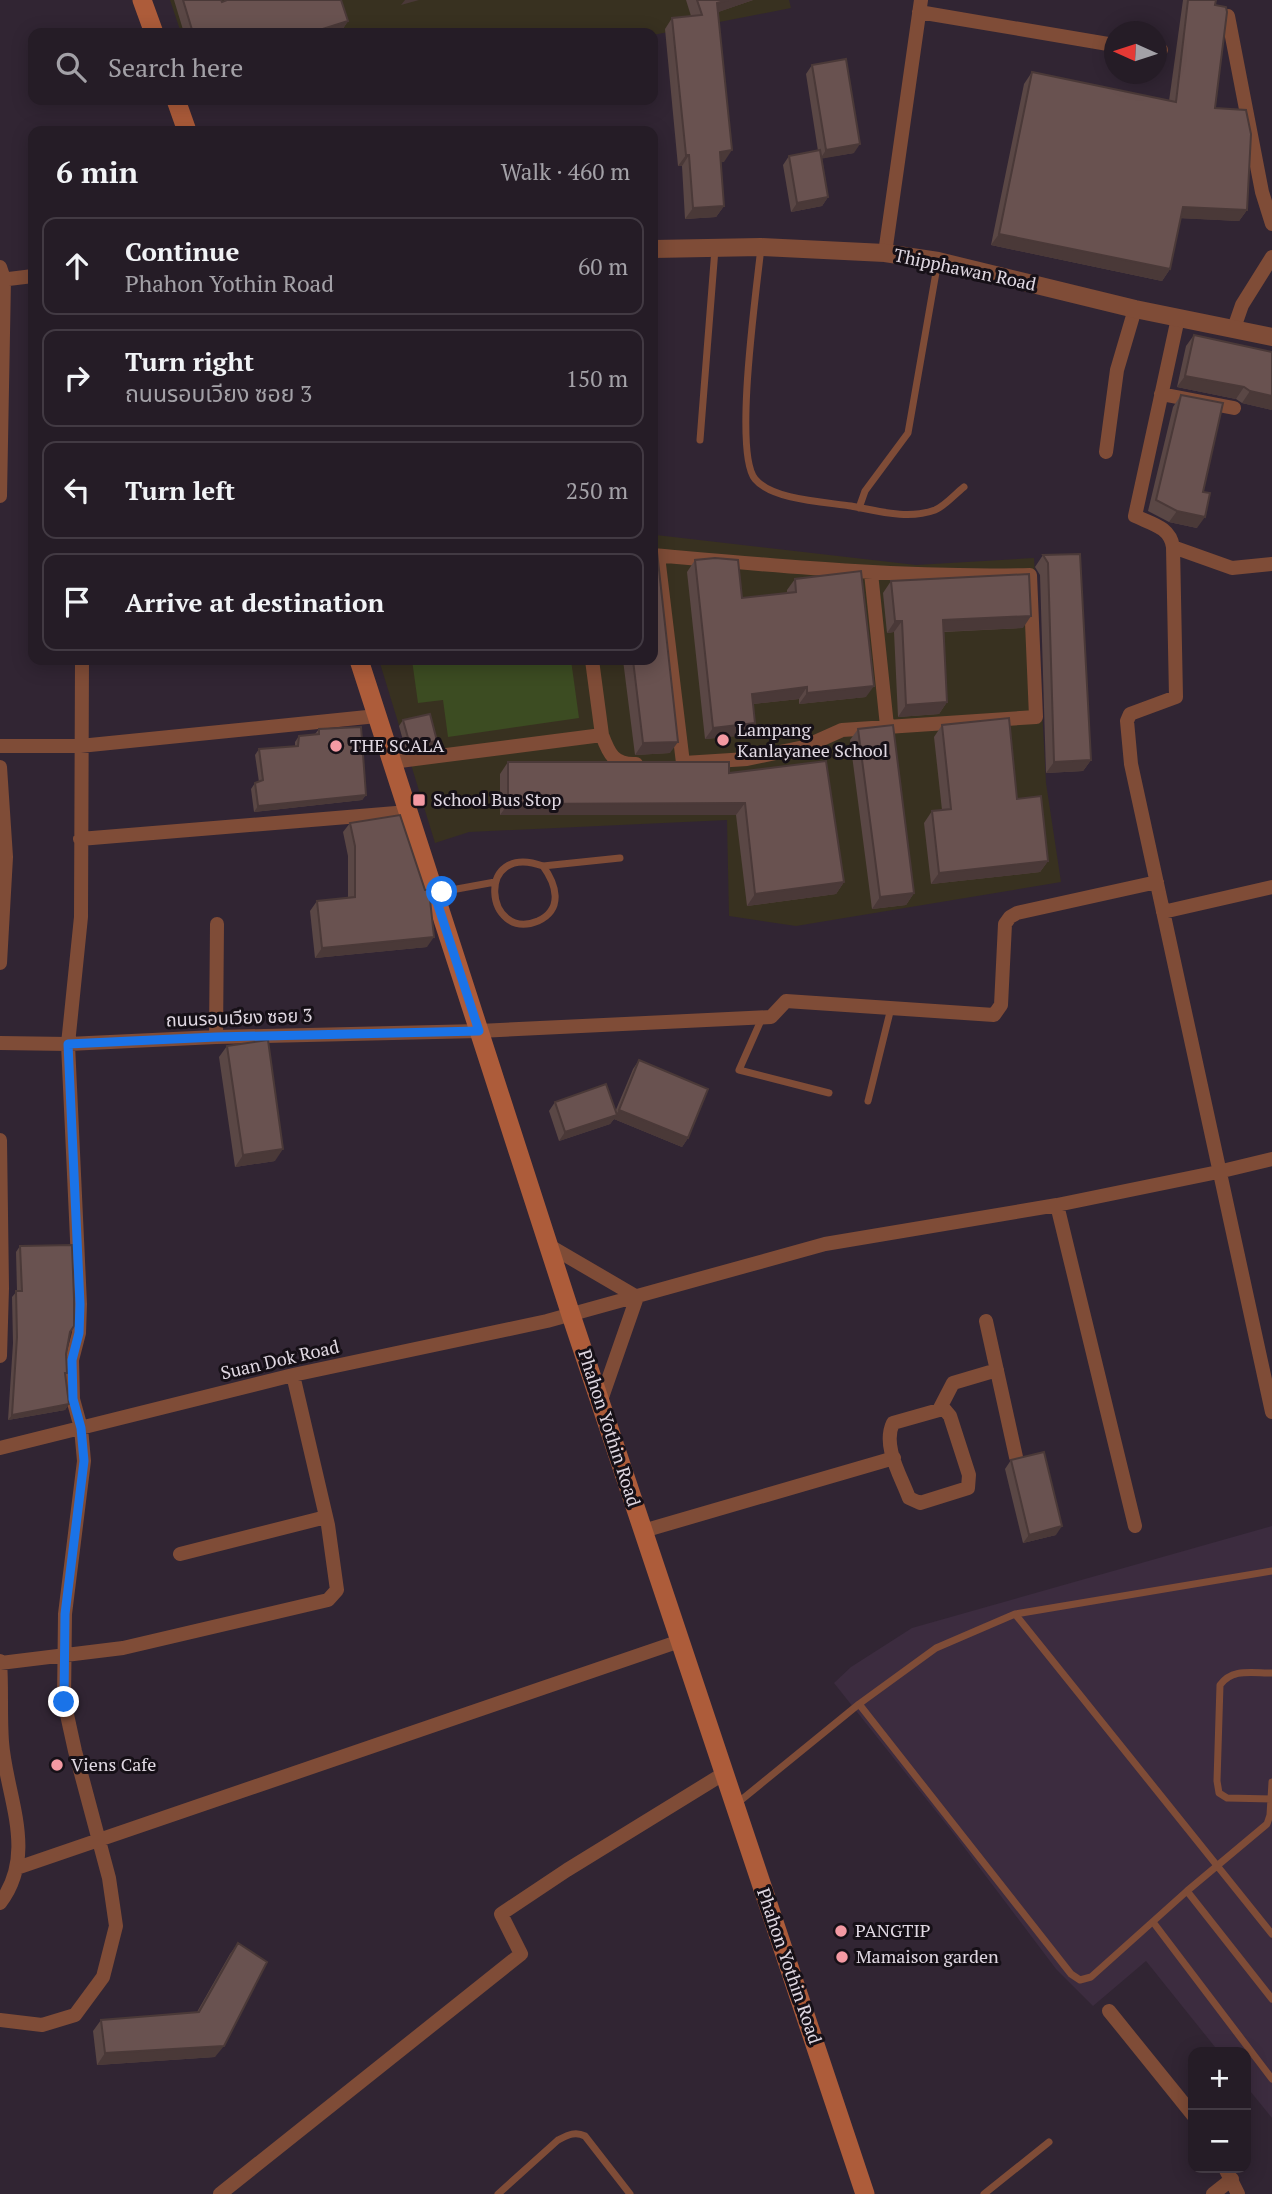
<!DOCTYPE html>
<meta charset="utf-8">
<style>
body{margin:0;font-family:"PT Serif","Noto Sans Thai",serif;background:#2d252e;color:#f1f3f6}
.controls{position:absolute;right:21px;bottom:21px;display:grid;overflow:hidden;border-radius:14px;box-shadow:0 4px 18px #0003}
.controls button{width:63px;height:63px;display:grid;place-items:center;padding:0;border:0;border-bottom:2px solid #423a43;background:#251c26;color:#f1f3f6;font:35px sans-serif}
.compass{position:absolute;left:1104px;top:21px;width:63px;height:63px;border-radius:50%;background:#251c26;box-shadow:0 4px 18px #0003;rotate:273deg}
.stop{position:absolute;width:21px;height:21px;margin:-16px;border:5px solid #1a73e8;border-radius:50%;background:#fff}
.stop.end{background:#1a73e8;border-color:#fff;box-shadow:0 2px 7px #0008}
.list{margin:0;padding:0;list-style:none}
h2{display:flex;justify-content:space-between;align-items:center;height:91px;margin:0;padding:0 28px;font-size:30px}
h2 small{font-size:23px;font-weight:400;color:#a3a1a7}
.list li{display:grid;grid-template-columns:46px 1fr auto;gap:21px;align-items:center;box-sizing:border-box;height:98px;margin:0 14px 14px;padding:0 14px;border:2px solid #423a43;border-radius:14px}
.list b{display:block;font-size:26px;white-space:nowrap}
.list p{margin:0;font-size:23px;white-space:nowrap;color:#a3a1a7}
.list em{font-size:23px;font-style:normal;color:#a3a1a7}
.icon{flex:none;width:38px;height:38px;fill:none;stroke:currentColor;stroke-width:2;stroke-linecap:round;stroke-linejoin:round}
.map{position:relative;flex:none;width:1272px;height:2194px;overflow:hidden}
.search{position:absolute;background:#251c26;box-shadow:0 4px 18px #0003;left:28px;top:28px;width:630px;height:77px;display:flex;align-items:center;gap:18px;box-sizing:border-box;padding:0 24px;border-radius:14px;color:#a3a1a7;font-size:26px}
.panel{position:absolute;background:#251c26;box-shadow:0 4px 18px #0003;left:28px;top:126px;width:630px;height:539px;border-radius:14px}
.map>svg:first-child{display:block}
.built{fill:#3c2c3f}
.education{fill:#383120}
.green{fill:#3c4c22}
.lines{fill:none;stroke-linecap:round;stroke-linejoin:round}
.service{stroke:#7f4c37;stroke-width:7}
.minor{stroke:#7f4c37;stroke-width:14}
.tertiary{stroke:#7f4c37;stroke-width:18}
.secondary{stroke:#ad5c3a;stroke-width:19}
.wall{fill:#5a4745}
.shaded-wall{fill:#4a3938}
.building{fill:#695250;stroke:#4a3938;stroke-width:2}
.route{stroke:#1a73e8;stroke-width:9}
.poi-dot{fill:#f49aa3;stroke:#161017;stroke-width:2.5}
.labels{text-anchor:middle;stroke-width:6;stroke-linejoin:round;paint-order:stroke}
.street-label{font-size:18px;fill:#e0d8e2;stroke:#161017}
.poi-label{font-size:18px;fill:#e0d8e2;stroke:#161017;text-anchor:start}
</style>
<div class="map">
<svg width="1272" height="2194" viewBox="0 0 1272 2194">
<rect width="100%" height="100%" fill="#312533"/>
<path class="built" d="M1272,1526V2118L1246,2086V2052H1219L1146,1961L1093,2006L1056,1969L954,1834L834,1683L851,1667L912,1628Z"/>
<path class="education" d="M170,0H789L791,8L653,35L181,33Z
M653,526L656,535L916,565L1034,558L1046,783L1061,882L796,926L729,916L727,820L469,832L435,843L379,660H653Z"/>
<path class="green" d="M412,660H571L579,718L448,737L443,700L418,703Z"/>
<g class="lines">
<path class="service" d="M761,247C757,287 733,452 755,479C772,500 825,502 851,506C878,511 908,520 935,510C945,506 955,494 964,487
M700,440L715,249
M859,508L865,491L908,433L938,261
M543,866C556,884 564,909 538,921C485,943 474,841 543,866L620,858
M435,893L495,882
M762,1018L739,1070L829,1093
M868,1101L891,1008
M1015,1614L1272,1571
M859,1704L1071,1974L1080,1980L1091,1977L1187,1891L1267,1824L1270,1815L1272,1782
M1272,1799L1227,1798L1219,1793L1217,1781L1220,1685C1232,1668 1252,1673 1272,1673
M735,1805L859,1704L936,1648L1015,1614L1272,1934
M1187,1891L1272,1999
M1153,1922L1272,2079
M498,2194L558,2140C568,2135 575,2131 585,2136L630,2194
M984,2194L1049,2142"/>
<path class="minor" d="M919,12L1114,45
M1228,16L1262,192L1272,224
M1156,49L1161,50
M885,253L921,0
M0,267L4,279L0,496
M0,280L33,276
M1234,328L1242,305L1272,257
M1161,394L1234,408
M1106,452L1117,370L1135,309
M1173,547C1170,527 1152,524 1135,516L1178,318
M653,555C779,566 903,578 1030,575L1036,717L842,730L804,747L747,759L684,763
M658,556L683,763
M1272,564L1232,568L1173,547L1176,697L1130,714L1127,721L1131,764L1272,1412
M871,573L887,726
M592,660L602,735
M0,746H80L377,716
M392,762L602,735C609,754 614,765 636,764
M0,767L6,857L0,963
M80,839L408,812
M1163,912L1272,887
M216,1037L217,924
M0,1043L68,1044L216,1037L479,1031L771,1017L786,1001L994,1015L1001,1005L1005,924L1010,917L1017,913L1157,882
M0,1140L2,1288L0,1356
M1057,1205L1135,1526
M548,1245L637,1297L600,1403
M986,1321L1016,1457
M939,1410H945L950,1416L969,1475L968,1488L920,1503L909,1498C901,1476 882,1446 893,1423Z
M939,1410L953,1383L997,1370
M0,1448L293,1375L547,1321L825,1244L1057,1205L1218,1172L1272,1159
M643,1531L894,1458
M180,1554L326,1517
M0,1661C2,1687 0,1715 2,1742C6,1796 38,1853 0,1903
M0,1663L123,1648L328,1600L337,1590L328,1525L293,1375
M17,1868L680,1641
M1109,2011L1193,2115
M0,2020L42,2025L75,2015L103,1977L116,1926L109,1878L75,1751L64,1701L65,1614L84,1461L81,1428L73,1399L72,1360L79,1333L80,1304L68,1044L81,917L82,660
M1225,2168L1238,2194
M220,2194L521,1954L501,1914L567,1870L723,1774
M1213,2194L1232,2179"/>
<path class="tertiary" d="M653,249L761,247L885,253L938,261L1135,309L1272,337"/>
<path class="secondary" d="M142,0L154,33
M176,100L187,131
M359,660L571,1315L865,2194"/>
</g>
<path class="wall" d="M174,0H221L222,2L348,21L342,30L330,33H184Z
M686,0H753L718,12L724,162H721L724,206L716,217L685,219L682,166H678L665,29L672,18L691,16Z
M1183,0H1216L1215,108L1247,210L1239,221L1181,218L1170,269L1162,281L991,245L1024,84L1032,72L1169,101Z
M812,65L854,153L822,158L828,197L822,206L791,212L783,165L789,156L818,151L806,74Z
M1194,335L1272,410L1242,403L1236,399L1177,387L1186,346Z
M1181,395L1203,492L1197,528L1169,522L1148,511L1173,407Z
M1080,554L1091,760L1083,771L1046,773L1040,575L1035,567L1043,555Z
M695,560L742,598L787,593V590L795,579L866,697L799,704V699L753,704L747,735L705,739L687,572Z
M891,581L1023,628L944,632L947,702L939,714L898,717L894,632L887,633L883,593Z
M623,660H653L670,753L635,755Z
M403,720L432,747L406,751L399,726Z
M942,725L1017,799L1048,861L1040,872L931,884L924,823L932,811L942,810L934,737Z
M319,729L366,795L362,800L254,812L251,789L255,783L259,782L255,755L259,749L295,746V742L299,736L315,734Z
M858,729L914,893L906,905L872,909L850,740Z
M508,762L729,773L844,882L836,894L747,906L736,815H500V774Z
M350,823L427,947L315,958L310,911L317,901L348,898V856L343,832Z
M227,1046L275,1161L235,1167L219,1057Z
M639,1060L688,1138L682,1147L614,1119L610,1124L559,1141L549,1111L555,1102L615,1112L633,1069Z
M20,1246L70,1332L66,1354L65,1376L69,1404L65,1410L8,1420L13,1343L12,1297L17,1291L16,1252Z
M1011,1460L1056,1535L1023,1543L1005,1469Z
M238,1943L215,2057L97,2065L93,2031L101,2020L197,2012L230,1954Z"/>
<path class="shaded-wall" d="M405,0H419L401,5Z
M728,0H753L710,15L717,3Z
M348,21L342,30L330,33H310Z
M860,144L854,153L820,159L826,150Z
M732,150L724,162L712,163L720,152Z
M686,155H689L682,166H678Z
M828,197L822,206L791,212L797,203Z
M724,206L716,217L685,219L693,208Z
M1183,207L1247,210L1239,221L1175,218Z
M999,234L1170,269L1162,281L991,245Z
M1185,376L1244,387L1236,399L1177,387Z
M1250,391L1272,396V410L1242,403Z
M1177,511L1205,517L1197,528L1169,522Z
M1031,616L1023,628L935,632L943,620Z
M895,621H902L894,632L887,633Z
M874,686L866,697L799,704L807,693Z
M807,687L799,699L744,705L752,694Z
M947,702L939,714L898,717L906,705Z
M755,723L747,735L705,739L713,728Z
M437,741L432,747L406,751L410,745Z
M678,742L670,753L635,755L643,743Z
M1091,760L1083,771L1046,773L1054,762Z
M366,795L362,800L254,812L258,806Z
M745,803L736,815H500L508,804Z
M1048,861L1040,872L931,884L939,873Z
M844,882L836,894L747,906L755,894Z
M914,893L906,905L872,909L880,897Z
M434,937L427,947L315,958L322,948Z
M619,1110L688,1138L682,1147L614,1119L610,1124L559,1141L565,1132L615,1116Z
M283,1149L275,1161L235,1167L243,1155Z
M69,1404L65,1410L8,1420L12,1415Z
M1062,1526L1056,1535L1023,1543L1029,1535Z
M224,2046L215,2057L97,2065L105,2053Z"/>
<path class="building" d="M183,0H221L222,2L227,0H341L348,21L310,33H193Z
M697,0H728L717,3L732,150L720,152L724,206L693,208L689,155H686L672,18L702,15Z
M1188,0H1216L1215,5L1226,7L1227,12L1215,108L1246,110L1251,134L1247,210L1183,207L1170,269L999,234L1032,72L1176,102Z
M846,59L860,144L826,150L812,65Z
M820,150L828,197L797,203L789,156Z
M1194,335L1272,352V396L1250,391L1244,387L1185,376Z
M1181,395L1223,403L1203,492L1210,493L1205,517L1177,511L1156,500Z
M653,547L657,552L678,742L643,743L633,660H653Z
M1080,554L1091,760L1054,762L1048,563L1043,555Z
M715,558L738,560L742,598L796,592L795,579L861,571L874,686L807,693V687L752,694L755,723L713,728L695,560Z
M1029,574L1031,616L943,620L947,702L906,705L902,621H895L891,581Z
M430,714L437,741L410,745L403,720Z
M1009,718L1017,799L1041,796L1048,861L939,873L932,811L951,809L942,725Z
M893,725L914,893L880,897L858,729Z
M361,727L366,795L258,806L255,783L263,780L259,749L298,746L299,736L319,734V729Z
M826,761L844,882L755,894L745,803L508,804V762H729V773Z
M400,815L425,890H429L434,937L322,948L317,901L355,897V846L350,823Z
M268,1040L283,1149L243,1155L227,1046Z
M639,1060L708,1089L688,1138L619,1110Z
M606,1084L617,1115L565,1132L555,1102Z
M72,1245L74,1298V1326L70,1332L66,1354L67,1373H65L69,1404L12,1415L17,1337L16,1291H22L20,1246Z
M1044,1452L1062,1526L1029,1535L1011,1460Z
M238,1943L267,1962L224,2046L105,2053L101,2020L199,2012Z"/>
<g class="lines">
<path class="route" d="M64,1702L65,1614L84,1461L81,1428L73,1399L72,1360L79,1333L80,1304L68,1044L216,1037L479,1031L434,893L442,892"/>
</g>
<g class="poi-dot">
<circle cx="723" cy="740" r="7"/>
<circle cx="336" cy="746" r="7"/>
<rect x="412" y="793" width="14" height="14" rx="3.5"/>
<circle cx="57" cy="1765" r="7"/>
<circle cx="841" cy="1931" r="7"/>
<circle cx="842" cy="1957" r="7"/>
</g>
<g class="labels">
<g class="street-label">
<text transform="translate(965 270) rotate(12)" y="6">Thipphawan Road</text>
<text transform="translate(239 1018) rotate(-2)" y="6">ถนนรอบเวียง ซอย 3</text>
<text transform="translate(280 1360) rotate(-13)" y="6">Suan Dok Road</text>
<text transform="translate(609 1428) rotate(72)" y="6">Phahon Yothin Road</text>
<text transform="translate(789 1966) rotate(71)" y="6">Phahon Yothin Road</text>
</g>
<g class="poi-label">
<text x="737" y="736">Lampang<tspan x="737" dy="21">Kanlayanee School</tspan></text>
<text x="350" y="752">THE SCALA</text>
<text x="433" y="806">School Bus Stop</text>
<text x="71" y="1771">Viens Cafe</text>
<text x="855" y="1937">PANGTIP</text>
<text x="856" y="1963">Mamaison garden</text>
</g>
</g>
</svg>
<div class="controls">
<button>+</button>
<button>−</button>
</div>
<svg class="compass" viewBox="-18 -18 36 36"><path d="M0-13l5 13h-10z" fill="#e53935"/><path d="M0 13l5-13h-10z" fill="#a3a1a7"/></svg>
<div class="stop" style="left:442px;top:892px"></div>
<div class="stop end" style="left:64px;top:1702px"></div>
<div class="search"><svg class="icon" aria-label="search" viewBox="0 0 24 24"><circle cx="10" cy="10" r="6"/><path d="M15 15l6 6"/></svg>Search here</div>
<section class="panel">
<h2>6 min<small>Walk · 460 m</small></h2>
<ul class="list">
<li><svg class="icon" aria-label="ahead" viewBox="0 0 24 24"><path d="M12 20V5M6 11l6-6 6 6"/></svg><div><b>Continue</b><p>Phahon Yothin Road</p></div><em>60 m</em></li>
<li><svg class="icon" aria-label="right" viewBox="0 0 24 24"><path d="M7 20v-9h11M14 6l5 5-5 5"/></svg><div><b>Turn right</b><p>ถนนรอบเวียง ซอย 3</p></div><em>150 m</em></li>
<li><svg class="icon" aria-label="left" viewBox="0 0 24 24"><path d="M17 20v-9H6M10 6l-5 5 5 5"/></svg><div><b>Turn left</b></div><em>250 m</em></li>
<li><svg class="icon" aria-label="arrive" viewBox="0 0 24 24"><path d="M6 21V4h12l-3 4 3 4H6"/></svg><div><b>Arrive at destination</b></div></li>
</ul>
</section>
</div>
